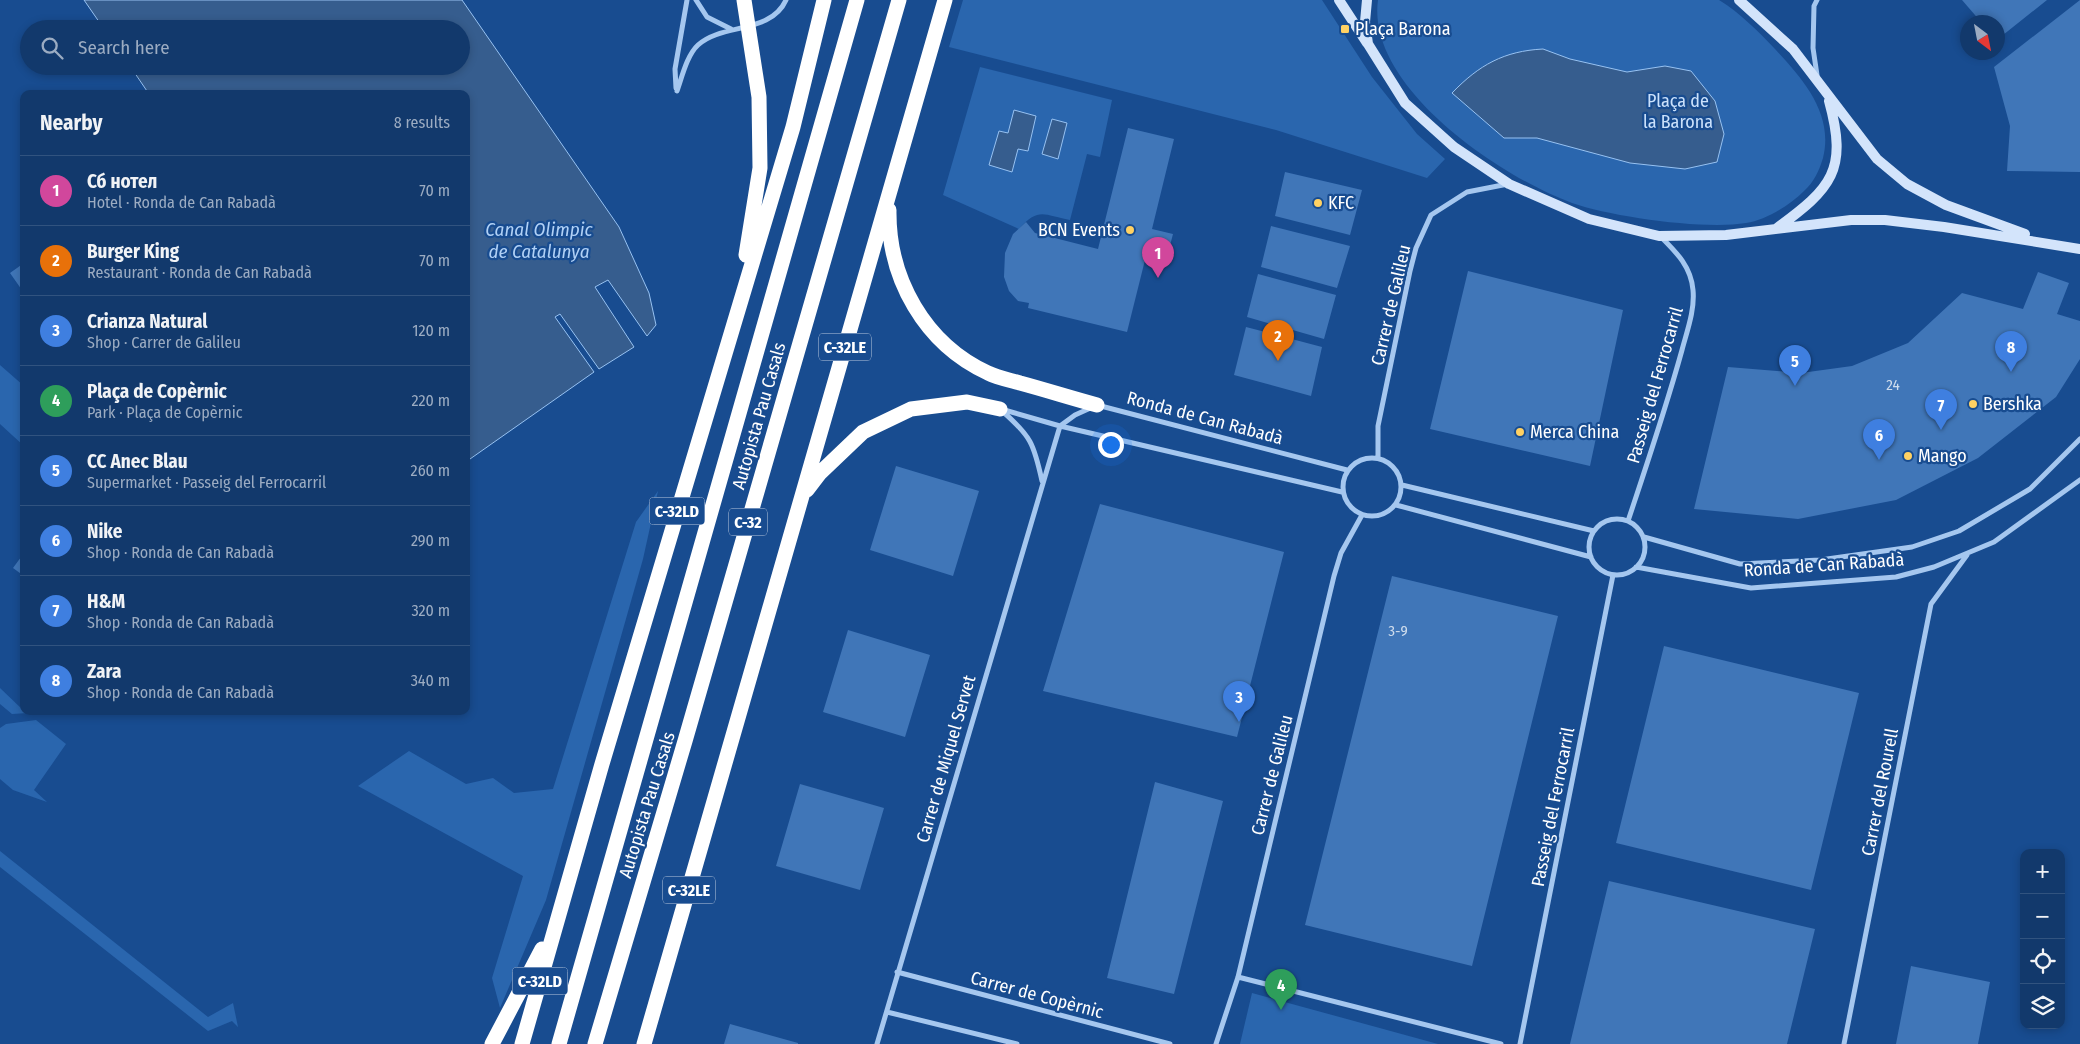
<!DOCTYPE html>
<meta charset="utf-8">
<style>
body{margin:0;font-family:"Fira Sans Condensed",sans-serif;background:#1b4072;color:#f1f3f6}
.controls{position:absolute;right:15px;bottom:15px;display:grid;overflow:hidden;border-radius:10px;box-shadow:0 2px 8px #0003}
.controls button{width:45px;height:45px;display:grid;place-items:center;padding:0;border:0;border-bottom:1px solid #31537f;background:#12396c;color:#f1f3f6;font:25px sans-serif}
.compass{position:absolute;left:1960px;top:15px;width:45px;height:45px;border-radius:50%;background:#12396c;box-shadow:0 2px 8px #0003;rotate:148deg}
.you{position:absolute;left:1110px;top:444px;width:18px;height:18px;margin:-12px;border:4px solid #fff;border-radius:50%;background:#1a73e8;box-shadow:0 0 0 8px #1a73e833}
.badge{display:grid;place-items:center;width:32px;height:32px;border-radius:50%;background:#e69b98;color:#fff;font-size:16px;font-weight:700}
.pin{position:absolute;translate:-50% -41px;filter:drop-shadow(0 1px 2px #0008)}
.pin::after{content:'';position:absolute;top:26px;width:18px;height:15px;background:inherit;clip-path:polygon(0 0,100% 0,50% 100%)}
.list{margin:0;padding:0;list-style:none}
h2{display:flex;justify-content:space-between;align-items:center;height:65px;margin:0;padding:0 20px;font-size:21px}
h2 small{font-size:16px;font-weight:400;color:#9cacc2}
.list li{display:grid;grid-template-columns:32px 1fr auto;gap:15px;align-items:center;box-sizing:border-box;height:70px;padding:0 20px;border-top:1px solid #31537f}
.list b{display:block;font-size:19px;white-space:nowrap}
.list p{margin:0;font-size:16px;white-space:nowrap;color:#9cacc2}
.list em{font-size:16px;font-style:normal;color:#9cacc2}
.icon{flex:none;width:28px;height:28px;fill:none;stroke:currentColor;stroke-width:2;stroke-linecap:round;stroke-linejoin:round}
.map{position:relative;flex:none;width:2080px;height:1044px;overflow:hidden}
.search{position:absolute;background:#12396c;box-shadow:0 2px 8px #0003;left:20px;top:20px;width:450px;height:55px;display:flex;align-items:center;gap:12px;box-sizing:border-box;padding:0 18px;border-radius:28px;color:#9cacc2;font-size:19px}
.panel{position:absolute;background:#12396c;box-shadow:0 2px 8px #0003;left:20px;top:90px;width:450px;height:625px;border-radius:10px}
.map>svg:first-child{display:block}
.green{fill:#2a66ae}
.water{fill:#365d8e;stroke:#97c2f2}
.building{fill:#4076b8}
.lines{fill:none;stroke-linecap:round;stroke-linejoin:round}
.street{stroke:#a5c7ef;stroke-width:5}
.secondary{stroke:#d3e4fb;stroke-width:10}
.highway{stroke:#fff;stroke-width:15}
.poi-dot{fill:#ffd163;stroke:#184c90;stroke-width:2}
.labels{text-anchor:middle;stroke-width:4.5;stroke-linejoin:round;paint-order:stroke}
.number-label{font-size:15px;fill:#cfdded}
.shield{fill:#184c90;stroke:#bac9de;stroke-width:1}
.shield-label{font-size:16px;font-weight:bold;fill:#fff}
.poi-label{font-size:18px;fill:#fff;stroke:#184c90;text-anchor:start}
.park-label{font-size:18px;fill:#cbe1fb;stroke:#184c90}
.street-label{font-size:18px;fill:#fff;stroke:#184c90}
.water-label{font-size:19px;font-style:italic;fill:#b1d1f6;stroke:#184c90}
</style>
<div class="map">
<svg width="2080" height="1044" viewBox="0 0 2080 1044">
<rect width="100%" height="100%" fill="#184c90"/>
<path class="green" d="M963,0H1322L1372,77L1417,134L1445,159L1427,178L1276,130L949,47Z
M1378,0H1719C1740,13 1758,31 1775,49C1803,79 1834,114 1823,158C1819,171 1814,182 1804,191C1790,205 1766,220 1746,223C1705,230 1612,217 1572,203C1501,177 1366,87 1378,0Z
M980,67L1112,100L1100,157L1087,154L1070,220C1043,215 1039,207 1019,229L943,195Z
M0,365L24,386V446L0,424Z
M658,491L643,559L546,900L500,1008L492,978L523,876L358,786L409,751L466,784L493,778L514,793L553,789L636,522Z
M0,688L24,711L28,713L12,714L0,704Z
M36,720L66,744L34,790L47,802L13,790L0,779V728L6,724Z
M0,851L208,1017L233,1003L238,1027L232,1021L208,1031L0,867Z
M1252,993L1438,1044H1240Z"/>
<path class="water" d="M84,0H462L619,227L649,293L656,325L647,336L608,280L595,287L634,347L599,369L560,314L555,317L594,372L470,459L466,454V94H149L130,66H461V29H104Z
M1543,49L1570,59L1627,72L1665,66L1691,71L1715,101L1724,134L1717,162L1685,169L1630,163L1537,138H1504L1452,93C1479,65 1504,51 1543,49Z
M1014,110L1036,116L1028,151L1018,149L1012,172L989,165L999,131L1008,133Z
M1052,119L1067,123L1058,159L1042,154Z"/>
<path class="building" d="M1962,0H2047L1998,39V22H1981Z
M2080,0V172L2007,171L2010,126L1994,67Z
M1128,128L1174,139L1152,229L1173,234L1166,261L1146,256L1127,332L1028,308L1029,303L1018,301L1009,291L1004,277L1005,253L1013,234L1026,222L1035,233L1098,249Z
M1285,172L1362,190L1350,235L1275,216Z
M1271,226L1350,246L1337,288L1261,267Z
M24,263V293L10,273Z
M1468,271L1623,310L1590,466L1430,429Z
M2038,272L2069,283L2057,314L2080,321V359L2056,397L1978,458L1896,500L1798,519L1694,509L1728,367L1801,373L1852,366L1908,343L1962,293L2023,309Z
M1258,274L1336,295L1324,339L1247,317Z
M1246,327L1322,347L1311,396L1234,375Z
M896,466L979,491L953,576L870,550Z
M1100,504L1284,552L1237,737L1043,691Z
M24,553V576L13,568Z
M1392,576L1558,616L1472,966L1305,925Z
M848,630L930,655L905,737L823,712Z
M1664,646L1859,693L1811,890L1616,843Z
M1155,782L1223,801L1174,994L1107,978Z
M800,784L884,808L860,890L776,866Z
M1609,881L1815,929L1787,1044H1570Z
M1911,966L1990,982L1978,1044H1896Z
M730,1024L798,1043V1044H724Z"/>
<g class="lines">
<path class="street" d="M696,0L707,17L731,29
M1817,0L1814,6L1813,48L1817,75
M676,88L675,69L687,0
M677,91C682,77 687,55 698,45C722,23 771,34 786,0
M1001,409L1060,426L1342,492
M1002,411C1031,436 1034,444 1042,481
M1343 487a29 29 0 1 1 58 0a29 29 0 1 1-58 0Z
M1378,458V426L1410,271L1416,248L1431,215L1467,192L1508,184
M1402,485L1594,531
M1396,505L1591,557
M1589 547a28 28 0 1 1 56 0a28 28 0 1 1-56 0Z
M1628,521C1647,464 1666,408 1682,350C1687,331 1695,310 1693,290C1691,266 1676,252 1660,236
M1644,537L1740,564L1820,560L1912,547L1959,531L2030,489L2080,439
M1636,567L1751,588L1896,577L1934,567L1994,542L2080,480
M897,972L1170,1044
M1238,977L1501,1044
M887,1012L1017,1044
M877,1044L1060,426L1075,415L1097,405L1347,470
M1216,1044L1238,977L1334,576L1341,553L1362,515
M1520,1044L1613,575
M1844,1044L1931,604L1967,555"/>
<path class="secondary" d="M1339,0L1367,43
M1367,0L1365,22L1368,44L1405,103L1454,147L1509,184L1589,219L1659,236L1726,235L1851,220H1885L1944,227L2080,249
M1739,0L1793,49L1877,159L1907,184L1946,205L2025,234
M1777,228C1832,188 1848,170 1829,101"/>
<path class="highway" d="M744,0L759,97L760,168L746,255
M889,210C888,279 925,344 988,373C998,378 1010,380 1020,383C1046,390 1071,398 1097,405
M807,490L820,473L863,432L911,409L967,402L1000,409
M492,1044L542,949
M522,1044L602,764L793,127L824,0
M559,1044L857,0
M595,1044L685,741L899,0
M644,1044L945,0"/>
</g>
<g class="poi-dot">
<rect x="1340" y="24" width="10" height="10" rx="2.5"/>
<circle cx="1318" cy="203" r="5"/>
<circle cx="1130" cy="230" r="5"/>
<circle cx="1973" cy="404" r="5"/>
<circle cx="1520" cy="432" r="5"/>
<circle cx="1908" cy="456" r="5"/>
</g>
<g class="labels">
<g class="number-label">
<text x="1893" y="390">24</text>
<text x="1398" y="636">3-9</text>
</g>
<g class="shield">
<rect x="819" y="333.5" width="52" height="27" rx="4"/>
<rect x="649.5" y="497.5" width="55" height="27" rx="4"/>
<rect x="729" y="508.5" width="38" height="27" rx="4"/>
<rect x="663" y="876.5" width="52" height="27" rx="4"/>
<rect x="512.5" y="967.5" width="55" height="27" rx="4"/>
</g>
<g class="shield-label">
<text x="845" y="353">C-32LE</text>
<text x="677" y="517">C-32LD</text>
<text x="748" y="528">C-32</text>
<text x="689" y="896">C-32LE</text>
<text x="540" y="987">C-32LD</text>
</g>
<g class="poi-label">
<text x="1355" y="35">Plaça Barona</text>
<text x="1328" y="209">KFC</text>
<text x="1120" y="236" text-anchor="end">BCN Events</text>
<text x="1983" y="410">Bershka</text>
<text x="1530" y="438">Merca China</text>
<text x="1918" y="462">Mango</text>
</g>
<g class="park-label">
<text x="1678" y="107">Plaça de<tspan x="1678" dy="21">la Barona</tspan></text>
</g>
<g class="street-label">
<text transform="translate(1391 305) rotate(-77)" y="6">Carrer de Galileu</text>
<text transform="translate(1655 385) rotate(-74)" y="6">Passeig del Ferrocarril</text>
<text transform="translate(759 416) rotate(-74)" y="6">Autopista Pau Casals</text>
<text transform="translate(1205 418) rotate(15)" y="6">Ronda de Can Rabadà</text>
<text transform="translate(1824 565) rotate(-4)" y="6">Ronda de Can Rabadà</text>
<text transform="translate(946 759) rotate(-74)" y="6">Carrer de Miquel Servet</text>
<text transform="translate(1272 775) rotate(-76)" y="6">Carrer de Galileu</text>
<text transform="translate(1880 792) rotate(-79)" y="6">Carrer del Rourell</text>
<text transform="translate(647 805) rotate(-73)" y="6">Autopista Pau Casals</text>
<text transform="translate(1553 807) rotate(-79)" y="6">Passeig del Ferrocarril</text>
<text transform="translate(1037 995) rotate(15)" y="6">Carrer de Copèrnic</text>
</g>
<g class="water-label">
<text x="539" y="236">Canal Olimpic<tspan x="539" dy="22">de Catalunya</tspan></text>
</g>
</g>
</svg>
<div class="controls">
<button>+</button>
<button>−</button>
<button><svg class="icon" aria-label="locate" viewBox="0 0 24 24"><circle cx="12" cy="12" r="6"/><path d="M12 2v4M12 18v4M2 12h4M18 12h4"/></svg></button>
<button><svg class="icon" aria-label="layers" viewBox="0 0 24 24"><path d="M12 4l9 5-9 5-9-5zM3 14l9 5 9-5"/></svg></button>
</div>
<svg class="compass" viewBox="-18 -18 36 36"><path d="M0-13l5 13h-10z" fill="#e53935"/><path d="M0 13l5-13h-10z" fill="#9cacc2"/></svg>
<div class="you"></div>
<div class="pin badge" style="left:1158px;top:278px;background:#d1479c">1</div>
<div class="pin badge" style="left:1278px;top:361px;background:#e8710a">2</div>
<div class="pin badge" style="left:1239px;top:722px;background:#3f7fe0">3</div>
<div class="pin badge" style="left:1281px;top:1010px;background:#2e9e5b">4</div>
<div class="pin badge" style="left:1795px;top:386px;background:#3f7fe0">5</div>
<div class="pin badge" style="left:1879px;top:460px;background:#3f7fe0">6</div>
<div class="pin badge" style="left:1941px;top:430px;background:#3f7fe0">7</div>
<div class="pin badge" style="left:2011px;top:372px;background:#3f7fe0">8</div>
<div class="search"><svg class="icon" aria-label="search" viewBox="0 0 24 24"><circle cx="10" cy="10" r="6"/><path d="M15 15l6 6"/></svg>Search here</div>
<section class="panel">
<h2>Nearby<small>8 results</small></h2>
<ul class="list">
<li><span class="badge" style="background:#d1479c">1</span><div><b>Сб нотел</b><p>Hotel · Ronda de Can Rabadà</p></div><em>70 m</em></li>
<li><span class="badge" style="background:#e8710a">2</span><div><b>Burger King</b><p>Restaurant · Ronda de Can Rabadà</p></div><em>70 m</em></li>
<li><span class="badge" style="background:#3f7fe0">3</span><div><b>Crianza Natural</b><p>Shop · Carrer de Galileu</p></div><em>120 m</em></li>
<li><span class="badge" style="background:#2e9e5b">4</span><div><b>Plaça de Copèrnic</b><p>Park · Plaça de Copèrnic</p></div><em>220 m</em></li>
<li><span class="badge" style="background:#3f7fe0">5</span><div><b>CC Anec Blau</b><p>Supermarket · Passeig del Ferrocarril</p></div><em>260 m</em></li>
<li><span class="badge" style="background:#3f7fe0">6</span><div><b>Nike</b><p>Shop · Ronda de Can Rabadà</p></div><em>290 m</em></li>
<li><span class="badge" style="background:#3f7fe0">7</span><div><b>H&amp;M</b><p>Shop · Ronda de Can Rabadà</p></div><em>320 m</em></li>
<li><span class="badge" style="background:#3f7fe0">8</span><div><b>Zara</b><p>Shop · Ronda de Can Rabadà</p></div><em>340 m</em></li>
</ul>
</section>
</div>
